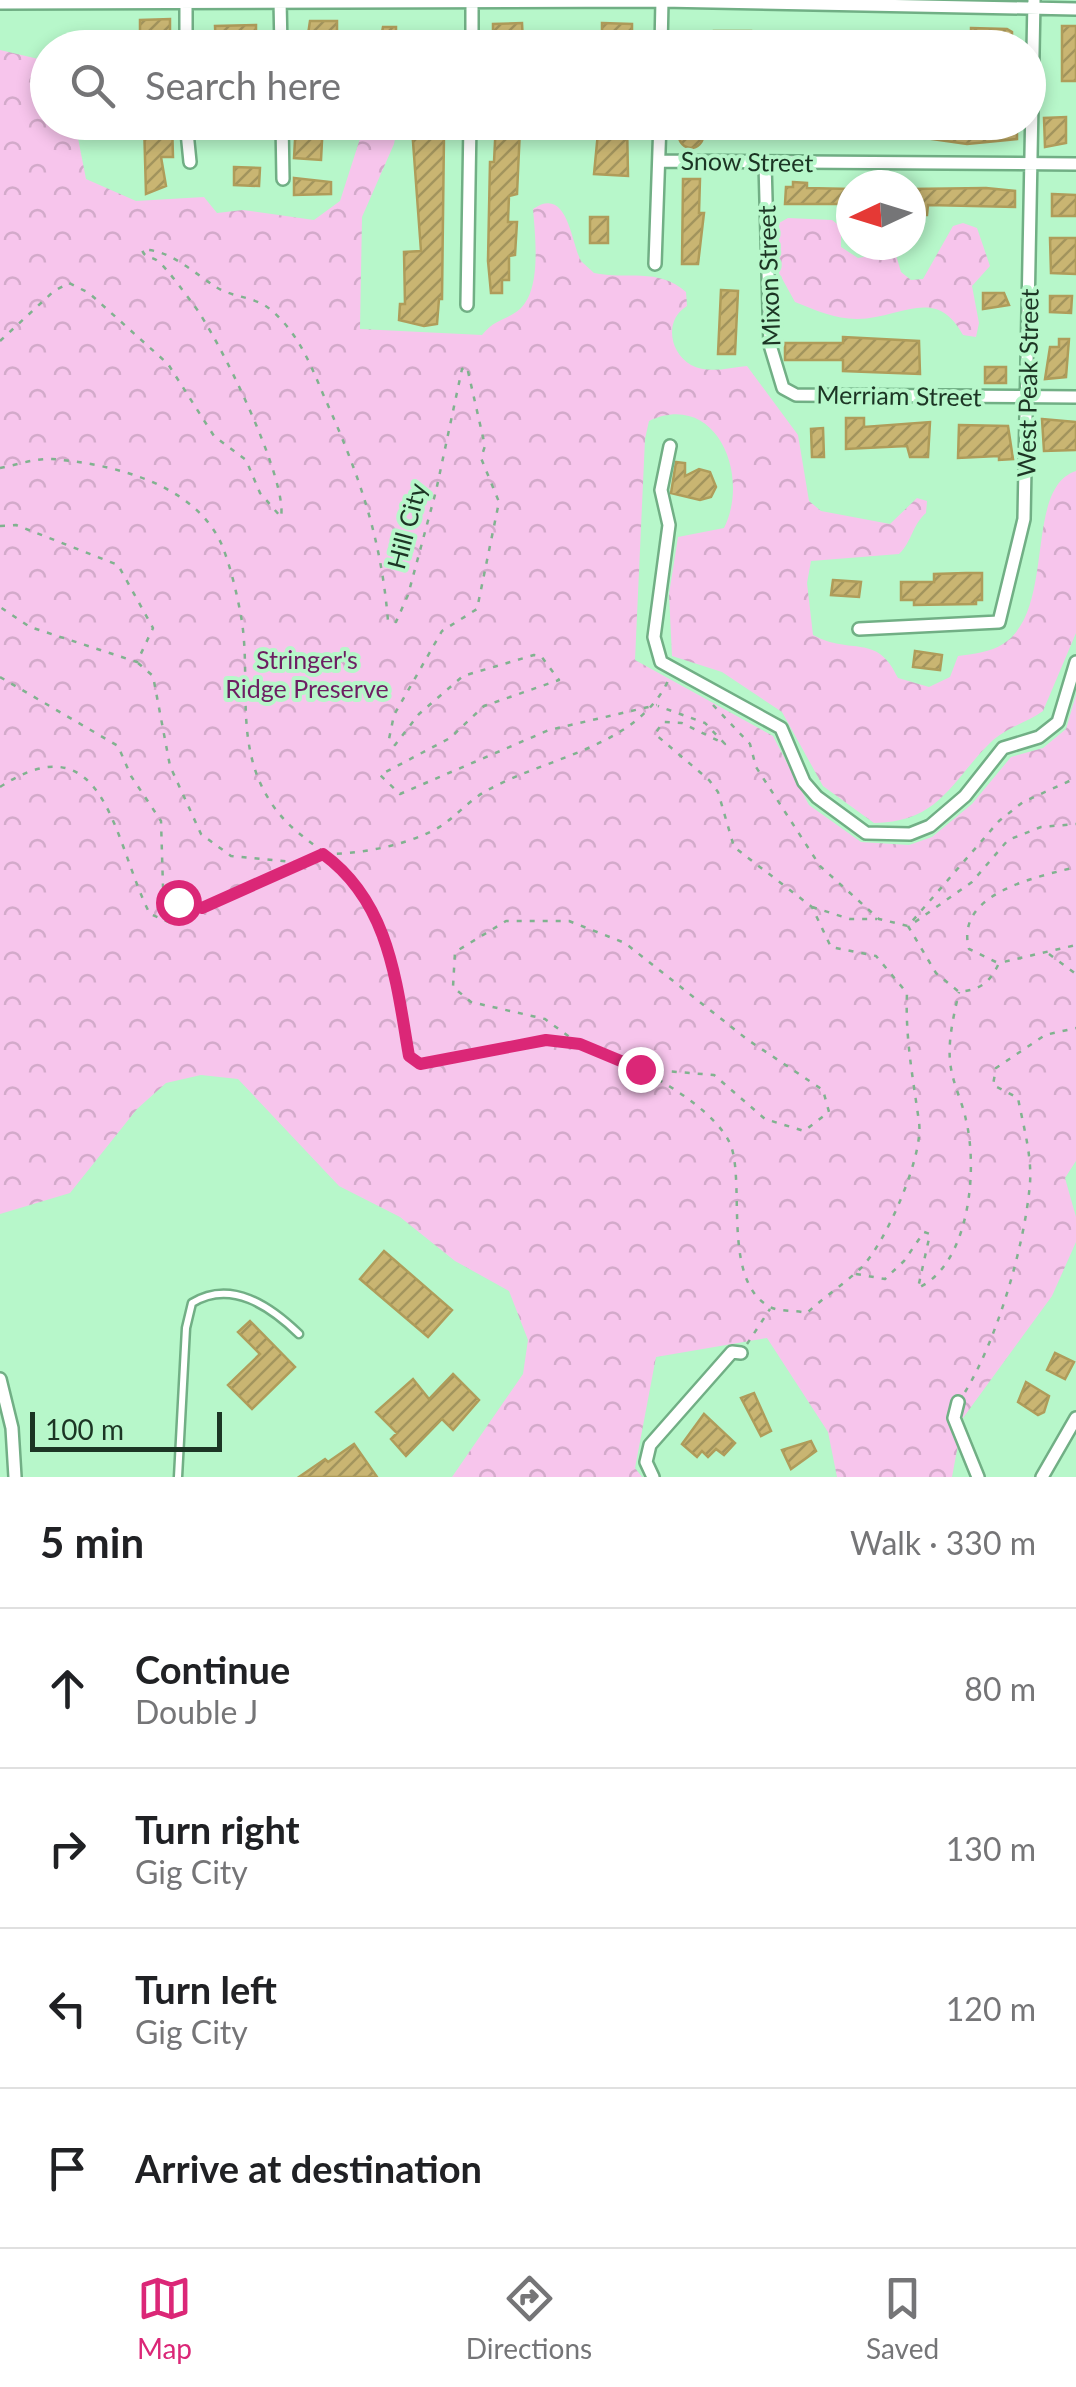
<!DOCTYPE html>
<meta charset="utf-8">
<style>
body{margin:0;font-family:Lato,sans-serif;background:#f6f6f6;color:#202124}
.compass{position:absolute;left:836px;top:170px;width:90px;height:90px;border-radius:50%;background:#fff;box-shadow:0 5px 15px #0003;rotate:266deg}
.scale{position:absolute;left:30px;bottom:25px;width:192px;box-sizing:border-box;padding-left:10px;border:5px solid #1c3524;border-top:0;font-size:28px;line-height:35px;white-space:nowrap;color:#1c3524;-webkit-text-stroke:8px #b7f7ca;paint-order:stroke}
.stop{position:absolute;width:30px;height:30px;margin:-22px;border:8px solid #db2777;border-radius:50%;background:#fff}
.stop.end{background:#db2777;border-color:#fff;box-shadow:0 2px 10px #0008}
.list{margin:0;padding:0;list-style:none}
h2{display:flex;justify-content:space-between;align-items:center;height:130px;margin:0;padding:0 40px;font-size:42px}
h2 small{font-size:32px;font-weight:400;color:#757577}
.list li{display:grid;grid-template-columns:65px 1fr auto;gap:30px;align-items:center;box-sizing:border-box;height:160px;padding:0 40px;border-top:2px solid #e0e0e0}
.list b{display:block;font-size:38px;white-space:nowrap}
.list p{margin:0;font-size:32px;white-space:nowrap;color:#757577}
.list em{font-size:32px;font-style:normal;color:#757577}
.icon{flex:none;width:55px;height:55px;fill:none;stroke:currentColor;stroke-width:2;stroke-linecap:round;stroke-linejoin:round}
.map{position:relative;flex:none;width:1076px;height:1477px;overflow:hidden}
.search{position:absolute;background:#fff;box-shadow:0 5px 15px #0003;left:30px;right:30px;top:30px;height:110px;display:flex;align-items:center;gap:25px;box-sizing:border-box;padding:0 35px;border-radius:55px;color:#757577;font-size:38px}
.sheet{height:770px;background:#fff}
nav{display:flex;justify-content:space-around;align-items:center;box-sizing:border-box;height:140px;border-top:2px solid #e0e0e0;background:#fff;font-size:28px;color:#757577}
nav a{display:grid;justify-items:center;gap:5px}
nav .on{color:#db2777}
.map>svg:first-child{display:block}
.forest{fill:url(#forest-crowns)}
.building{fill:url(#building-hatch);stroke:#af9c5a;stroke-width:2.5}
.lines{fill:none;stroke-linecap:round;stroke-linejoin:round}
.lane-casing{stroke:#71af85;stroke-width:11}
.street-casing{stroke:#71af85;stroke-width:16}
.path{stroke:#80b28f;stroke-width:2.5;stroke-dasharray:5 8;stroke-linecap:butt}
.lane{stroke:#fff;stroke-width:6}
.street{stroke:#fff;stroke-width:11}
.route{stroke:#db2777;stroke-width:12}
.labels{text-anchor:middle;stroke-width:8;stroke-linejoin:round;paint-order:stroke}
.street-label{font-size:25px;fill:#1c3524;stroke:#b7f7ca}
.park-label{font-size:25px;fill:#6d1d62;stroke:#b7f7ca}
</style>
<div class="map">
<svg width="1076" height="1477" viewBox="0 0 1076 1477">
<defs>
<pattern id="forest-crowns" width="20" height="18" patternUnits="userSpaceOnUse" patternTransform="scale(2.5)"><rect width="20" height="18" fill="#f7c5ec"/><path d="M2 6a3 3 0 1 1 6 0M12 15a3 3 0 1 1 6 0" fill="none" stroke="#d3aaca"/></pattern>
<pattern id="building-hatch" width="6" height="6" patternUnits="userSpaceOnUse" patternTransform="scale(2.5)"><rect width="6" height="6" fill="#c9b572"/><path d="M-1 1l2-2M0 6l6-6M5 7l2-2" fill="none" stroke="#a2945d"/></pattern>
</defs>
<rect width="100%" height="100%" fill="#b7f7ca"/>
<path class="forest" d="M0,50L47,61L48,122L75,123L86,179L136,201L204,197L217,213L243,210L314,220L340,201L365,123H398L394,144L362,217L360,329L482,335C496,318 506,321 520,309C542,289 535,235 533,209C568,185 571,243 581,261C582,262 593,272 594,273C626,280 658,267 686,292L687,306C665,319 668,351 691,365C707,374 729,368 747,366L798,435L809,501L821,511L890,524L917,498L927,501L926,513C912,525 912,542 899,554L811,561L807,583L813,635C851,656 877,632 898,678L929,687L950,677L958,656C973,654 991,652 1003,644C1057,610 1023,488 1076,471V633L1043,711C1026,723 1005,728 990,743C950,783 939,822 874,823L823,786L782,712L722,672L672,656L669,594L678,537L724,528C751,474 715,390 649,421L645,439L635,660L773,736L809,805L861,842L909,845L932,837L972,804L1011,757L1043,748L1066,729L1076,695V1161L1065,1178L1076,1217V1242L1052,1296L963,1418L952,1477H837L828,1432L767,1338L656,1357L635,1468L642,1477H452L523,1374L528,1340L509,1291L455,1261L400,1217L339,1186L238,1079L201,1075L166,1083L137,1109L70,1193L0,1214Z
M788,218L832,220L841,227V247L858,258L869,256L871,245H893L901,272L911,280L923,279L953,226L963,223L977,228L990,266L972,286L979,323L976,337L963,335C936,285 902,318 857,319C835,319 815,310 795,302L779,273V223Z"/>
<path class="building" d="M170,19V37L140,38V20Z
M310,21H337V48H306Z
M522,23L523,42H493V24Z
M602,23L632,24V43H602Z
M256,25V44L216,48L215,26Z
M1062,26H1076V81H1062Z
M383,27H396V48H379Z
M971,28L1007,29L1012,32V48H971Z
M714,31H751V48H714Z
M1066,117V143L1045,147L1044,118Z
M144,122H172L173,157H161L166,186L146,194Z
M296,122H323L321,160L294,158Z
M496,122H516L520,128L517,194L509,196L508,222H517L515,255L509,256V280H502V293H491L488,261L490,162H494Z
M599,122H627L628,176L594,174Z
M784,122L1017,123V139L967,144L925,138L790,137H784Z
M679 136a12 12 0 1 1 24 0a12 12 0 1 1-24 0Z
M412,128H439V135H444L442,299H439L437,324L424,326L399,320L400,304H405L404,252L421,251Z
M234,167L260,168L259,186L234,185Z
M294,178L331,182V194L294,195Z
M683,179H700L699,213H704L698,264H682Z
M793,182L807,183V188L851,189V204H785L786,187H793Z
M986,188L1015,191V207L928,205L927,215H911V189Z
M1052,194L1076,195V216H1052Z
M590,217H608V243H590Z
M1050,238H1076V274L1051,273Z
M721,290L738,291L735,354H718Z
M983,293H1004L1009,305L983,309Z
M1050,296H1072L1071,313L1050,312Z
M843,337L919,341L920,374L843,371V360H785V343H843Z
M1059,339H1069L1066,377L1045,379L1050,347H1059Z
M985,367H1006V383H985Z
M846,418H864V427L930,422L928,457H910L907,446L846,449Z
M1042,419L1076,422V450L1044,451Z
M959,425L1008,426L1013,459L999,460V456L958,458Z
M823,428L824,457H812L811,429Z
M676,462L685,463V476L699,469L710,472L716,487L711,497L700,500L671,493Z
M966,573H982V600H976V604L914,605V600H901V582H934V574Z
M833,580L861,582L859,597L831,595Z
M915,651L942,655L940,670L913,667Z
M384,1251L452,1310L428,1337L360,1279Z
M250,1321L295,1367L252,1409L228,1385L260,1354L238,1332Z
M1055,1353L1074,1362L1065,1379L1047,1370Z
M453,1374L479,1400L453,1430L442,1419L406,1456L391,1439L397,1433L376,1412L413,1379L429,1399Z
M1026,1382L1049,1396L1044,1412L1038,1415L1018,1402Z
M754,1393L771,1431L761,1436L741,1398Z
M704,1414L735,1443L724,1455L716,1449L708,1457L702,1451L697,1457L682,1444Z
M811,1441L816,1451L791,1469L782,1450Z
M354,1444L377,1477H299L325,1459L328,1462Z"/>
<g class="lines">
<g class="lane-casing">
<path id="lane" d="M178,1477L186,1328L192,1303C231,1279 270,1306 299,1334"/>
</g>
<g class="street-casing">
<path id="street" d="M280,0L281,48
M0,3L662,1L1076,9
M186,48V2
M472,48V0
M661,48L662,0
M186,122L190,162
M282,122L283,179
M659,161L1076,164
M765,163L770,345L783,388L796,395L1076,397
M655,264L660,122
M467,305L470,122
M670,446L661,490L669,525L654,637L661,662L781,728L804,782L817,797L866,833L910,834L930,826L965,796L1003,748L1039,737L1058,722L1076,662
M859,629L999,622L1024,519L1034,0
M0,1379L12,1428L15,1477
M958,1402L954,1418L978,1477
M653,1477L646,1462L650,1445L732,1352L741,1353
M1042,1477L1076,1418"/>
</g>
<path class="path" d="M0,341L54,291L69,283L89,293L168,364L214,436L246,460L260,493L281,517C288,479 218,336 193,304C183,291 169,271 159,262C151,255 146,260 142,250C168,248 194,273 216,287C233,298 255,296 271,310C298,333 310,363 323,394C358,472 381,535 388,621L396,622L408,595L436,491L462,369L467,367L485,446L481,458L499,502L477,609L442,631L394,715L389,739L395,745L419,714L463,676L534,655L541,656L559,680L484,706L450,738L380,775L400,794L549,730L657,705
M0,468C16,465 36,458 52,459C112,464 193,483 221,543C230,564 237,594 241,616C252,678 233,744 270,801C290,833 316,843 341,867C393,916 398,989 409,1055L420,1064C462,1059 507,1040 549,1041C598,1041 718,1101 732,1149C744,1190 723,1282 770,1307C780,1312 796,1310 807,1313C824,1297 844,1284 860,1269C885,1245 924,1156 919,1122C913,1078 905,1037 907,993L876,956L831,947L812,907L734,847L718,792L709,780L655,734L663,722L682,723L725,744L705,723L658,706
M0,526L16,525L118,565L153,628L137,662L30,627L0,607
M138,663L153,676L170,766L201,834L231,856L304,863
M0,677L118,746L131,776L161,821L163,887L177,902L203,908L322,854
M713,705L750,744L756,767L820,866L879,919L908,926L999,821L1023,802L1076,778
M0,787C107,717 114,845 150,914L171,923L202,909
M324,854C359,854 398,847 430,832C451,823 466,802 486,791C546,757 636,748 668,681
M812,907L850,919H877
M915,922L972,882L1008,840L1041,827L1076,824
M908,926L936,973L959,992C981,989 989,984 999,963L1076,945
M1049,954L1076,974
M996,962L969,949C954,893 1037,877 1076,867
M579,1044L545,1019L471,1002L453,987L455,952L506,921H569L625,943L748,1040L823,1090L829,1112L804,1131L765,1119L714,1075L642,1069
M856,1274L885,1279L904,1261L924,1232L930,1234L918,1288C970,1264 978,1169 966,1120C962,1100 952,1083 950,1061C948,1039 954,1014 959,992
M747,1344L770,1309
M965,1392C997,1340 1025,1245 1030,1183C1032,1155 1023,1125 1018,1098L993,1085L996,1068L1045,1035L1076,1028"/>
<use href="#lane" class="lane"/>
<use href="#street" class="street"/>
</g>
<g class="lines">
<path class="route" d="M178,902L202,908L323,854C389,902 396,980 409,1056L420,1064L546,1040L580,1044L640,1069"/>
</g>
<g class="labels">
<g class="street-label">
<text transform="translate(747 162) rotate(1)" y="9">Snow Street</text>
<text transform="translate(769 276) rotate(-92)" y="9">Mixon Street</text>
<text transform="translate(1028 383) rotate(-89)" y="9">West Peak Street</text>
<text transform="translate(899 396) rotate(1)" y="9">Merriam Street</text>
<text transform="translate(407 526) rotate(-75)" y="9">Hill City</text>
</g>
<g class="park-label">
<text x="307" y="669">Stringer's<tspan x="307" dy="29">Ridge Preserve</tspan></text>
</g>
</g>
</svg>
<svg class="compass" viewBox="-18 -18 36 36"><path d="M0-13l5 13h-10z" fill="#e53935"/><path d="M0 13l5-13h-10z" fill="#757577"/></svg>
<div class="scale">100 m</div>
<div class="stop" style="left:178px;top:902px"></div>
<div class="stop end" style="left:640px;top:1069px"></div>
<div class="search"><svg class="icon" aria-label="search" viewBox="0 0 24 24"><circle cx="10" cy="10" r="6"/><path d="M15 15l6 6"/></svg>Search here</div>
</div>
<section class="sheet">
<h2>5 min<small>Walk · 330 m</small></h2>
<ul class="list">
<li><svg class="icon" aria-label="ahead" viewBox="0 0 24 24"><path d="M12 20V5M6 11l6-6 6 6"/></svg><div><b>Continue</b><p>Double J</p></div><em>80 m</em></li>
<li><svg class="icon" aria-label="right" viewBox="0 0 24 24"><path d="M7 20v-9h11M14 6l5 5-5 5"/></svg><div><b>Turn right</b><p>Gig City</p></div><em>130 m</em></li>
<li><svg class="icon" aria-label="left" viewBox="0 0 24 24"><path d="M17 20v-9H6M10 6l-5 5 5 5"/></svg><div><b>Turn left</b><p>Gig City</p></div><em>120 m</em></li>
<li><svg class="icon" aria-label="arrive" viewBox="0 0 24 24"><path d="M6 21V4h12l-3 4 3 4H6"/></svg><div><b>Arrive at destination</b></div></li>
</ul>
</section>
<nav>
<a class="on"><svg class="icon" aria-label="map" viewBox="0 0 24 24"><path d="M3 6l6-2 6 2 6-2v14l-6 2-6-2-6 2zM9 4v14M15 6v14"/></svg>Map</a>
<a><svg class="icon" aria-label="directions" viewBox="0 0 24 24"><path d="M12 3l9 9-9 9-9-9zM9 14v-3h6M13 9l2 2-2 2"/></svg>Directions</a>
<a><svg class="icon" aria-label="saved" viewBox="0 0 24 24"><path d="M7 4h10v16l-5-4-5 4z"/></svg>Saved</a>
</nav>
